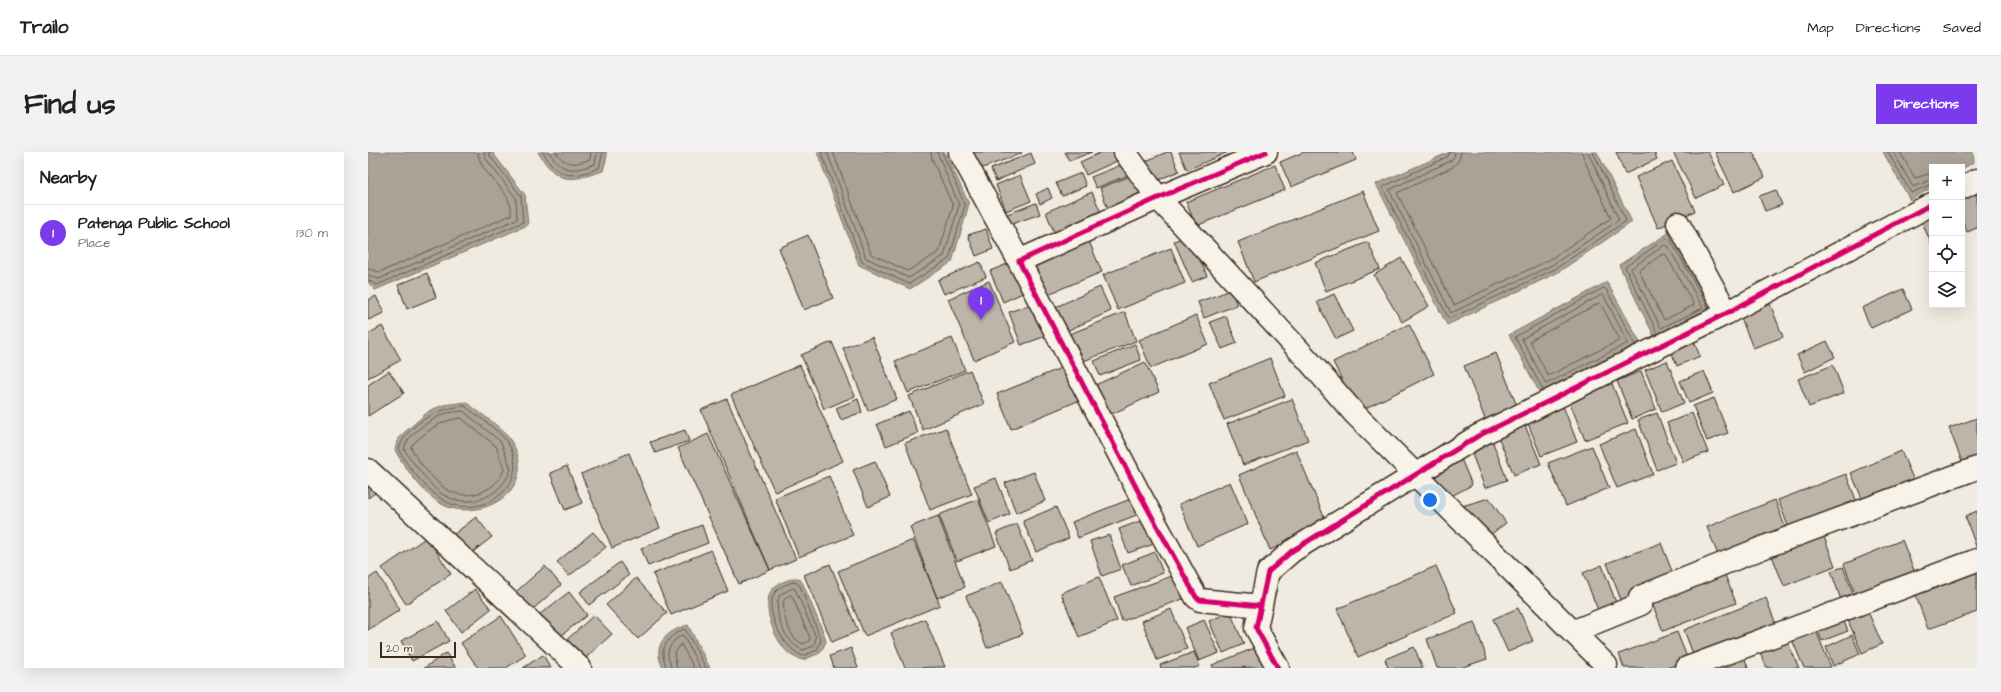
<!DOCTYPE html>
<meta charset="utf-8">
<style>
body{margin:0;font-family:"Architects Daughter",sans-serif;background:#f2f2f2;color:#202124}
.controls{position:absolute;right:12px;top:12px;display:grid;overflow:hidden;border-radius:0px;box-shadow:0 4px 16px #0002}
.controls button{width:36px;height:36px;display:grid;place-items:center;padding:0;border:0;border-bottom:1px solid #e0e0e0;background:#fff;color:#202124;font:20px sans-serif}
.scale{position:absolute;left:12px;bottom:10px;width:76px;box-sizing:border-box;padding-left:4px;border:2px solid #3b2a1e;border-top:0;font-size:11px;line-height:14px;white-space:nowrap;color:#3b2a1e;-webkit-text-stroke:3px #f7f3e8;paint-order:stroke}
.you{position:absolute;left:1062px;top:348px;width:14px;height:14px;margin:-10px;border:3px solid #fff;border-radius:50%;background:#1a73e8;box-shadow:0 0 0 6px #1a73e833}
.badge{display:grid;place-items:center;width:26px;height:26px;border-radius:50%;background:#7c3aed;color:#fff;font-size:13px;font-weight:700}
.pin{position:absolute;translate:-50% -33px;filter:drop-shadow(0 1px 2px #0008)}
.pin::after{content:'';position:absolute;top:21px;width:14px;height:12px;background:inherit;clip-path:polygon(0 0,100% 0,50% 100%)}
.list{margin:0;padding:0;list-style:none}
h2{display:flex;justify-content:space-between;align-items:center;height:52px;margin:0;padding:0 16px;font-size:17px}
h2 small{font-size:13px;font-weight:400;color:#757577}
.list li{display:grid;grid-template-columns:26px 1fr auto;gap:12px;align-items:center;box-sizing:border-box;height:56px;padding:0 16px;border-top:1px solid #e0e0e0}
.list b{display:block;font-size:15px;white-space:nowrap}
.list p{margin:0;font-size:13px;white-space:nowrap;color:#757577}
.list em{font-size:13px;font-style:normal;color:#757577}
.icon{flex:none;width:22px;height:22px;fill:none;stroke:currentColor;stroke-width:2;stroke-linecap:round;stroke-linejoin:round}
.map{position:relative;flex:none;width:1609px;height:516px;overflow:hidden;border-radius:0px}
header{display:flex;align-items:center;gap:24px;box-sizing:border-box;height:56px;padding:0 20px;background:#fff;border-bottom:1px solid #e0e0e0}
header strong{font-size:19px}
nav{display:flex;gap:22px;margin-inline-start:auto;font-size:14px}
.intro{display:flex;align-items:center;justify-content:space-between;box-sizing:border-box;height:96px;padding:0 24px}
h1{margin:0;font-size:28px}
.button{padding:10px 18px;border-radius:0px;background:#7c3aed;color:#fff;font-size:14px;font-weight:700}
main{display:flex;gap:24px;padding:0 24px}
aside{flex:1;background:#fff;border-radius:0px;box-shadow:0 4px 16px #0002}
.map>svg:first-child{display:block}
.water{fill:#aaa296;stroke:#7e7266}
.lines{fill:none;stroke-linecap:round;stroke-linejoin:round}
.shore{stroke:#675a4e;stroke-width:1}
.building{fill:#bdb5aa;stroke:#3b2a1e}
.street-casing{stroke:#3b2a1e;stroke-width:25}
.street{stroke:#f7f3e8;stroke-width:22}
.cycleway-casing{stroke:#f7f3e8;stroke-width:8}
.cycleway{stroke:#d6006c;stroke-width:5}
</style>
<header>
<strong>Trailo</strong>
<nav><a>Map</a><a>Directions</a><a>Saved</a></nav>
</header>
<div class="intro"><h1>Find us</h1><a class="button">Directions</a></div>
<main>
<aside>
<h2>Nearby<small></small></h2>
<ul class="list">
<li><span class="badge">1</span><div><b>Patenga Public School</b><p>Place</p></div><em>130 m</em></li>
</ul>
</aside>
<div class="map">
<svg width="1609" height="516" viewBox="0 0 1609 516">
<rect width="100%" height="100%" fill="#efebe0"/>
<filter id="ink" filterUnits="userSpaceOnUse"><feTurbulence type="fractalNoise" baseFrequency=".025" numOctaves="2"/><feDisplacementMap in="SourceGraphic" scale="8" xChannelSelector="R" yChannelSelector="G"/><feConvolveMatrix kernelMatrix="1 2 1 2 8 2 1 2 1" color-interpolation-filters="sRGB"/></filter>
<g filter="url(#ink)">
<path class="water" d="M0,0H124L157,43L160,73L7,138L0,130Z
M170,0H238L239,4L235,19C201,30 190,33 170,0Z
M449,0H577L601,52L584,110L542,137L491,113Z
M1082,0H1229L1264,70L1189,121L1079,173L1008,32Z
M1515,0H1605L1606,10L1594,17V15H1564V35L1542,48Z
M1302,80L1348,161L1288,188L1251,113Z
M1239,130L1274,194L1174,245L1141,183Z
M98,250C109,259 132,274 140,285C173,328 127,367 83,356C62,351 37,317 27,298L30,286L61,259L75,253Z
M425,426H431L435,432L456,482L458,490L452,501L435,508C431,507 427,506 423,503C408,493 391,452 405,436C410,431 418,429 425,426Z
M320,473L342,516H295C293,512 291,507 291,503C289,486 307,476 320,473Z"/>
<g class="lines">
<path class="shore" d="M175,0C191,27 203,27 231,16L235,0
M181,0C194,21 205,20 227,12L229,0
M188,0C196,14 208,13 222,7L223,0
M453,0L494,110L541,132L581,107L597,53L574,0
M459,0L498,106L541,126L576,104L591,53L569,0
M465,0L503,102L540,119L571,100L585,54L564,7L563,0
M1082,0L1079,5L1014,35L1081,167L1187,117L1258,69L1225,0
M1087,0L1086,5L1082,9L1021,38L1083,161L1184,113L1251,68L1220,0
M1093,0L1091,8L1085,15L1029,41L1086,153L1181,108L1243,66L1216,7L1214,0
M1520,0L1543,41L1564,32
M1525,0L1545,35L1564,27
M1532,0L1547,26L1564,21
M1297,93L1300,94L1335,156L1293,176L1263,117Z
M1295,102L1298,103L1326,153L1296,168L1271,119Z
M0,117L12,120L143,63C146,37 111,24 110,0
M0,123L11,127L149,67L148,46L118,7L116,0
M0,128L9,133L155,70L153,44L122,4L121,0
M1234,143L1236,144L1260,191L1178,232L1154,187Z
M1232,151L1252,188L1180,224L1162,189Z
M1290,182L1257,115L1299,86L1302,87L1341,157
M1175,238L1147,185L1235,136L1238,137L1267,193
M97,254C108,263 129,277 137,287C167,327 122,365 83,352C64,345 39,315 31,298C37,272 73,255 97,254Z
M95,259L133,290L143,317C133,347 97,359 71,340C62,333 42,307 36,297C39,282 62,268 76,262C82,260 89,260 95,259Z
M93,266L128,294L136,317C129,341 94,352 74,334C64,326 48,307 43,296L44,293C59,279 72,268 93,266Z
M425,430L429,431L432,434L453,488L449,498L435,504C416,498 393,456 408,439C413,434 419,432 425,430Z
M425,436L427,437L448,485L446,494L435,498C418,493 403,459 412,443Z
M422,443L424,444L442,486L441,489L435,492C422,488 413,461 416,448Z
M298,516C298,512 295,507 295,503C294,491 307,480 317,477L338,516
M303,516C303,511 300,508 300,503C299,495 308,485 315,483L332,516
M309,516L306,502L313,492L326,516"/>
</g>
<path class="building" d="M600,0H653L654,1L607,19Z
M697,0H724L701,9Z
M734,0H745L749,9L718,23L712,10Z
M799,0H803L811,19L781,32L773,11Z
M811,0H860L819,18Z
M936,0H985L988,8L923,35L912,10Z
M1248,0H1286L1289,7L1257,22Z
M1305,0H1340L1356,33L1328,46Z
M1347,0H1385L1397,25L1366,40Z
M663,1L667,12L628,29L623,17Z
M1304,9L1327,59L1290,76L1268,25Z
M758,11L763,22L728,36L723,25Z
M907,13L917,38L828,74L818,50Z
M713,21L718,34L694,44L688,31Z
M652,23L663,49L638,59L628,33Z
M765,23L776,48L742,62L732,36Z
M1609,35V76L1599,80L1594,67V41Z
M680,36L684,46L672,52L668,42Z
M1408,38L1414,53L1397,59L1391,44Z
M995,39L1011,79L886,130L870,90Z
M724,40L734,63L687,83L678,60Z
M668,51L672,62L641,73L637,63Z
M1564,62V94L1553,67Z
M618,77L625,97L608,104L600,83Z
M440,83L465,146L436,158L411,96Z
M822,83L839,124L824,130L806,89Z
M720,87L734,120L673,145L660,112Z
M1000,90L1012,117L958,139L947,111Z
M803,96L817,131L750,158L735,123Z
M1033,106L1061,154L1034,170L1006,123Z
M612,110L618,125L576,142L570,128Z
M644,110L657,140L635,150L622,119Z
M59,121L68,145L39,157L30,133Z
M621,129L647,190L606,208L580,147Z
M732,135L743,159L692,182L681,158Z
M1535,137L1544,157L1503,176L1494,156Z
M863,138L869,153L836,166L830,150Z
M966,142L985,179L968,187L949,150Z
M8,144L16,161L0,168V148Z
M1401,149L1415,185L1385,196L1371,161Z
M670,150L681,183L653,193L641,160Z
M757,160L768,189L705,213L694,185Z
M828,163L840,192L783,216L771,188Z
M858,164L869,191L854,197L842,170Z
M1041,172L1066,222L990,260L965,210Z
M14,174L33,208L0,226V182Z
M504,185L529,247L500,259L475,196Z
M584,186L597,218L540,241L527,209Z
M1459,189L1467,205L1437,220L1429,203Z
M464,190L487,244L456,257L433,203Z
M1326,190L1332,204L1309,214L1303,199Z
M767,192L773,208L732,224L726,209Z
M1128,201L1151,259L1119,272L1096,214Z
M902,206L917,244L856,268L841,231Z
M1299,209L1316,251L1294,260L1277,218Z
M777,210L791,240L735,266L721,236Z
M432,213L475,309L407,340L363,243Z
M1465,213L1476,241L1441,255L1430,227Z
M698,214L712,248L643,277L629,242Z
M602,218L616,252L555,278L541,244Z
M21,219L36,241L0,264V233Z
M1273,219L1288,257L1264,267L1249,229Z
M1336,219L1345,241L1321,251L1312,229Z
M1242,227L1260,271L1217,288L1199,244Z
M1346,246L1360,281L1339,289L1325,254Z
M359,247L428,407L402,418L333,258Z
M490,247L494,260L473,268L468,256Z
M924,247L940,288L875,313L859,272Z
M1195,254L1209,290L1173,304L1159,269Z
M541,259L550,281L518,294L509,272Z
M1289,261L1308,311L1289,318L1270,268Z
M1324,261L1340,300L1315,310L1299,271Z
M1609,266V310L1596,315L1581,276Z
M1156,271L1173,312L1146,323L1129,282Z
M578,276L604,342L562,358L537,291Z
M1268,277L1285,322L1249,336L1231,292Z
M317,278L321,289L287,301L282,290Z
M340,282L402,418L371,432L310,296Z
M1124,288L1139,328L1117,336L1102,297Z
M1224,294L1241,336L1198,354L1180,311Z
M928,298L960,374L902,398L871,323Z
M1533,299L1547,331L1497,353L1483,321Z
M261,301L292,376L244,396L213,322Z
M1091,302L1104,333L1078,347L1057,319Z
M507,309L522,345L500,355L485,318Z
M199,314L214,351L197,358L182,321Z
M666,320L677,349L648,361L637,331Z
M1478,322L1492,358L1424,384L1410,348Z
M461,324L485,383L431,405L407,346Z
M0,326L10,339L0,346Z
M628,326L642,362L621,371L606,334Z
M862,330L880,372L829,394L811,352Z
M765,346L771,362L710,386L704,370Z
M1121,346L1138,371L1118,386L1094,354Z
M610,347L628,394L589,409L571,363Z
M1407,348L1419,380L1352,408L1339,375Z
M688,355L701,386L668,400L655,369Z
M1609,359V397L1597,364Z
M570,364L597,435L569,446L542,375Z
M108,365L124,385L97,406L81,386Z
M780,366L789,391L760,401L751,377Z
M649,372L664,408L642,417L628,381Z
M334,373L340,391L280,414L273,396Z
M1454,379L1467,414L1416,434L1402,399Z
M225,380L238,395L201,424L189,410Z
M741,383L753,417L734,424L722,389Z
M59,385L83,422L38,452L14,416Z
M545,388L572,453L497,484L470,419Z
M1534,388L1550,428L1491,452L1476,412Z
M1293,391L1307,427L1253,448L1239,411Z
M343,398L360,439L303,463L285,422Z
M787,400L795,421L763,434L754,413Z
M252,410L261,423L221,453L212,440Z
M462,412L490,479L464,490L436,423Z
M1234,413L1250,456L1232,463L1215,421Z
M1609,413V460L1560,477L1545,436Z
M177,414L193,433L158,463L142,445Z
M1068,414L1089,461L990,505L969,457Z
M1475,415L1487,446L1474,451L1463,419Z
M1355,418L1368,451L1295,479L1282,446Z
M9,421L32,458L0,478V427Z
M807,423L815,447L754,469L746,445Z
M731,425L749,469L711,485L693,441Z
M268,426L299,461L270,487L238,453Z
M634,430L655,482L619,496L598,444Z
M107,437L123,457L93,480L78,459Z
M201,440L219,463L185,490L167,466Z
M1398,446L1410,478L1328,510L1316,478Z
M1498,455L1514,492L1494,501L1478,464Z
M1150,456L1165,489L1140,500L1125,467Z
M803,457L819,497L789,508L774,469Z
M862,460L876,492L855,501L841,469Z
M226,463L244,482L211,512L193,493Z
M133,464L158,503L138,516H110L93,491Z
M1474,465L1480,479L1454,489L1448,474Z
M557,467L577,515L537,516L523,481Z
M836,468L851,501L831,509L817,476Z
M70,469L81,489L44,509L33,489Z
M1106,470L1119,507L1092,516H1069L1059,487Z
M1446,474L1463,515L1459,516H1436L1422,483Z
M1309,480L1320,508L1299,516H1256L1251,502Z
M1484,483L1492,502L1465,514L1458,495Z
M1417,484L1431,516H1399L1390,496Z
M889,495L897,515L845,516L844,513Z
M1046,495L1055,516H1020L1017,507Z
M483,496L490,516H466L462,504Z
M826,500L832,514L827,516H793L792,513Z
M78,501L88,516H56Z
M175,503L183,516H155Z
M1376,504L1380,516H1343Z"/>
<g class="lines">
<g class="street-casing">
<path id="street" d="M592,0L651,109
M757,0L790,46L940,208L987,262L1238,513
M1594,36L1609,28
M1310,71L1359,161
M0,318L212,516
M893,454L832,448L828,445L771,341L651,109L790,46L898,0
M1204,480L1273,452L1272,445L1399,394L1609,316
M910,516L888,476L900,420L924,399L1110,284L1359,161L1564,52
M1319,516L1609,408"/>
</g>
<use href="#street" class="street"/>
<g class="cycleway-casing">
<path id="cycleway" d="M893,454L832,448L828,445L771,341L651,109L790,46L898,0
M910,516L888,476L900,420L924,399L1110,284L1359,161L1564,52"/>
</g>
<use href="#cycleway" class="cycleway"/>
</g>
</g>
</svg>
<div class="controls">
<button>+</button>
<button>−</button>
<button><svg class="icon" aria-label="locate" viewBox="0 0 24 24"><circle cx="12" cy="12" r="6"/><path d="M12 2v4M12 18v4M2 12h4M18 12h4"/></svg></button>
<button><svg class="icon" aria-label="layers" viewBox="0 0 24 24"><path d="M12 4l9 5-9 5-9-5zM3 14l9 5 9-5"/></svg></button>
</div>
<div class="scale">20 m</div>
<div class="you"></div>
<div class="pin badge" style="left:613px;top:168px">1</div>
</div>
</main>
